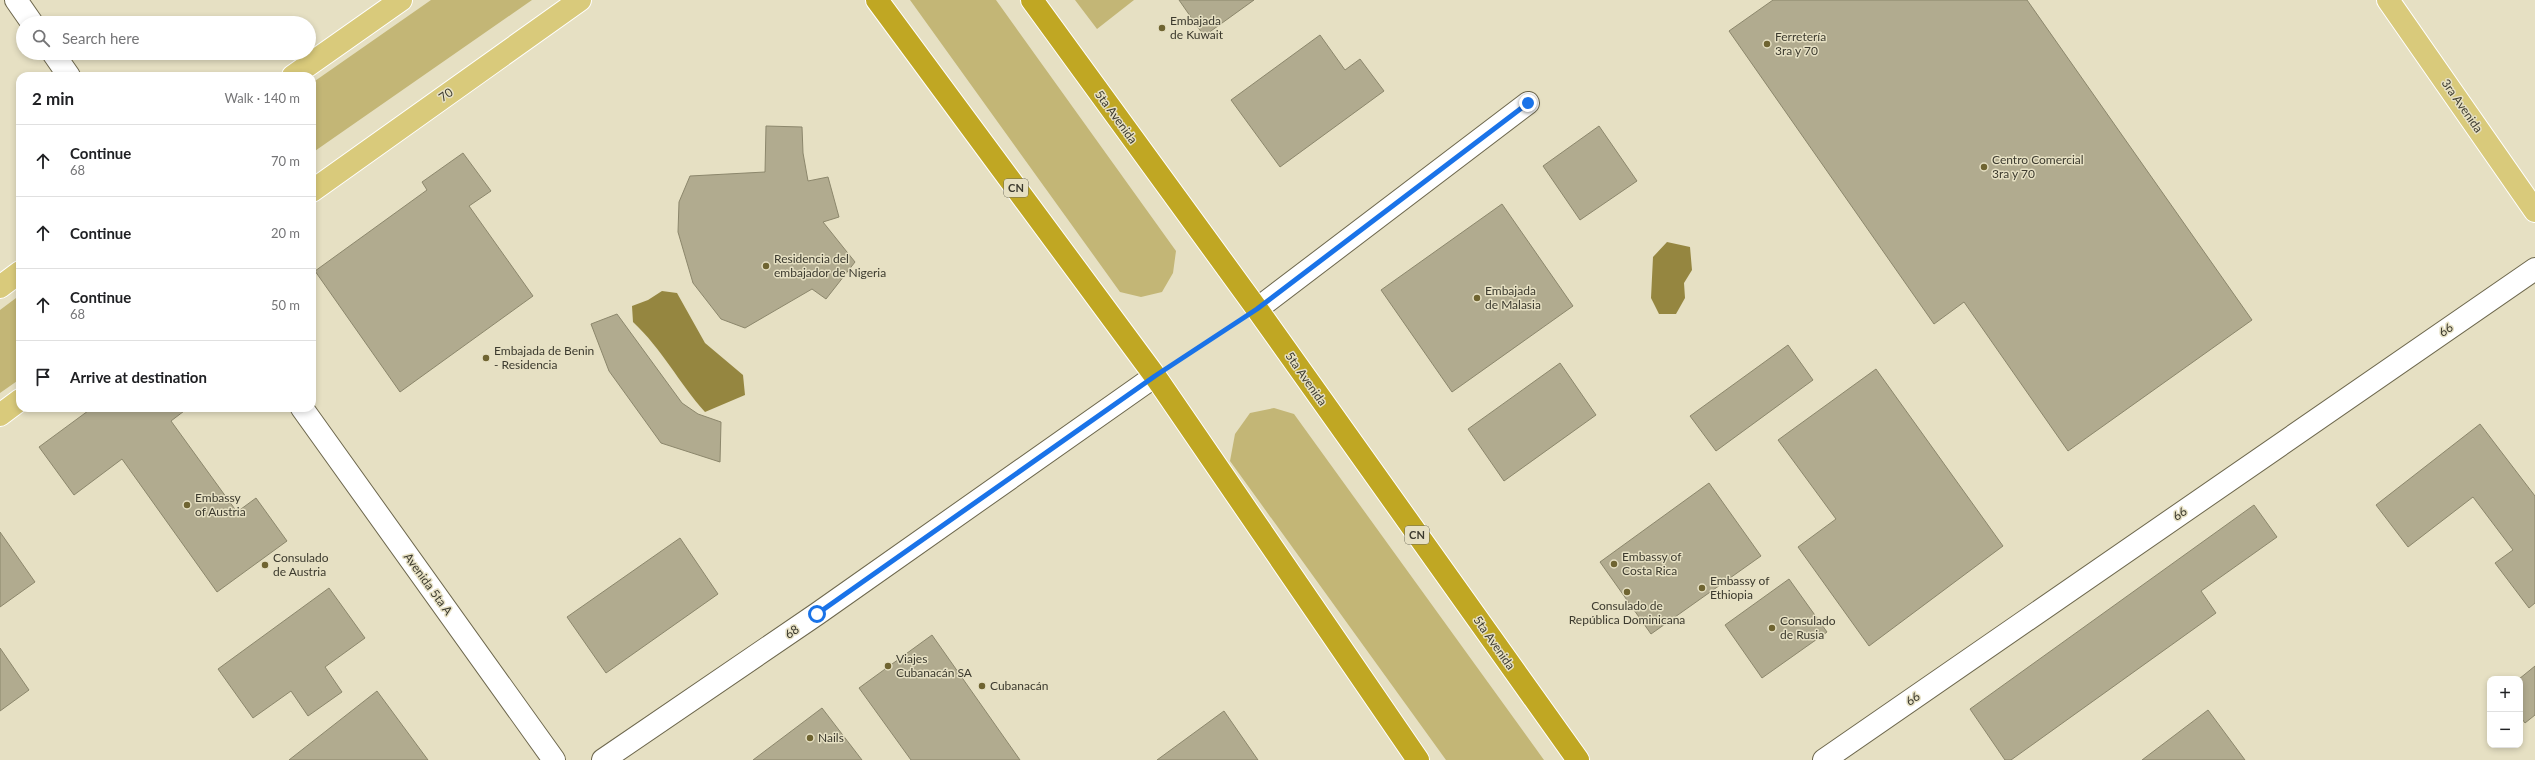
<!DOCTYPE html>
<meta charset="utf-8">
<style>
body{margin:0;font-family:Lato,sans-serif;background:#f2f2f2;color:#202124}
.controls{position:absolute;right:12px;bottom:12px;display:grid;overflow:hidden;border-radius:8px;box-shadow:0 2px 6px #0003}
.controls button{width:36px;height:36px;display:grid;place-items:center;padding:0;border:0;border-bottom:1px solid #e0e0e0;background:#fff;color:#202124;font:20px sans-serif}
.stop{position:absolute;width:12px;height:12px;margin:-9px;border:3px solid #1a73e8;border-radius:50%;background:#fff}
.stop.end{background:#1a73e8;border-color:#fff;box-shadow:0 1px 4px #0008}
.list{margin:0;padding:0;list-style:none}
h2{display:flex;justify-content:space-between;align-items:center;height:52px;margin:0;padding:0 16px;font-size:17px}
h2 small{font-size:13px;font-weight:400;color:#757577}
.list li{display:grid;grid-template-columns:26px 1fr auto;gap:12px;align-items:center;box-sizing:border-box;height:72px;padding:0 16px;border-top:1px solid #e0e0e0}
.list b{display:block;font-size:15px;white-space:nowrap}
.list p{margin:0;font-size:13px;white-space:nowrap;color:#757577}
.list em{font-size:13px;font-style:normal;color:#757577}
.icon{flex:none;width:22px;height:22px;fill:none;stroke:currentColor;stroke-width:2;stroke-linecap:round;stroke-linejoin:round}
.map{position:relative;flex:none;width:2535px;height:760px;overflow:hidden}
.search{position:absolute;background:#fff;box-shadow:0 2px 6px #0003;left:16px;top:16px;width:300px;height:44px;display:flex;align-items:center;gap:10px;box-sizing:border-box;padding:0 14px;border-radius:22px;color:#757577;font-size:15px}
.panel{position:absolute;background:#fff;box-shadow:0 2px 6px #0003;left:16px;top:72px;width:300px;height:340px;border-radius:12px}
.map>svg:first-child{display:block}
.green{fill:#c3b676}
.water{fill:#958640}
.building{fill:#b1ab8f;stroke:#8c876c}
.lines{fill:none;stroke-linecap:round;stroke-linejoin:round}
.minor-casing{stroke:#6d674d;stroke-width:24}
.major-casing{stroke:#fff;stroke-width:24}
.highway-casing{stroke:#fff;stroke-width:24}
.path{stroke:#938f7b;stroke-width:2.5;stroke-dasharray:3 3;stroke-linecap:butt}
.minor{stroke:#fff;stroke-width:22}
.major{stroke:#d9ca7b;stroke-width:22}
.highway{stroke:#c0a723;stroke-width:22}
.route{stroke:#1a73e8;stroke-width:5}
.poi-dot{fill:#6f6431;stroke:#e6e0c3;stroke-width:1.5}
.labels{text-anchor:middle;stroke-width:3;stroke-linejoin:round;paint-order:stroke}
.shield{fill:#e6e0c3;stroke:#6f6c5b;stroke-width:1}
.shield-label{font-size:11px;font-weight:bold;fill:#3c3a2e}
.poi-label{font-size:12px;fill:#3c3a2e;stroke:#e6e0c3;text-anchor:start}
.street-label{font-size:12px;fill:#3c3a2e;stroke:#e6e0c3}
</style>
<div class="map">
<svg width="2535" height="760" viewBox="0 0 2535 760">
<rect width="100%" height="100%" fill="#e6e0c3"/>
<path class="green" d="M431,0H532L312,153V83Z
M910,0H996L1176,251L1173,273L1162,292L1141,297L1120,292Z
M1075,0H1134L1097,29Z
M20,295V379L0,393V310Z
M1274,408L1294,414L1544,760H1446L1230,461L1235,434L1250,413Z"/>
<path class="water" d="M1667,242L1690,247L1692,270L1684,283L1685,298L1676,314H1659L1651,298L1653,257Z
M662,291L677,293L705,343L743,375L745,395L705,412C679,383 662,349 633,322L632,306L648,300Z"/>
<path class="building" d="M1179,0H1254L1204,36Z
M1773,0H2027L2252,320L2068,451L1964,302L1934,324L1729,31Z
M1320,35L1345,70L1360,59L1384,91L1280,167L1231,100Z
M766,126L802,127L803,153L808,181L828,177L839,217L823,222L855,262L826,299L812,289L745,328L721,319L693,283L678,232L679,202L690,176L765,172Z
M1599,126L1637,181L1580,220L1543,166Z
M463,153L491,191L469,206L533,296L400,392L315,271L427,190L422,182Z
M1502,204L1573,306L1452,392L1381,290Z
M617,314L682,403L698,414L721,422L720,462L661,443L609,371L591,324Z
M1788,345L1813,380L1716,451L1690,416Z
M1560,363L1596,415L1504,481L1468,429Z
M1876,369L2003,546L1869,646L1798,547L1836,519L1778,440Z
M92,408H188L171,421L237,512L256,498L287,541L217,592L122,459L74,495L39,447Z
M2480,424L2535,496V603L2529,608L2495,563L2513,550L2473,497L2408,547L2376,505Z
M1709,483L1761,556L1651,634L1600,562Z
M2254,505L2277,537L2201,591L2216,613L2011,760H2005L1970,709Z
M0,532L35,582L0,607Z
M680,538L718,594L606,673L567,617Z
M1789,579L1827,632L1762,678L1725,625Z
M329,588L365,638L325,667L342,692L308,716L291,691L253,718L218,669Z
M932,635L1020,760H911L859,688Z
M0,648L29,690L0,711Z
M2535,666V715L2525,723L2520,716L2519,679Z
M377,691L428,760H289Z
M822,708L862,760H753Z
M2208,710L2245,760H2142Z
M1224,711L1258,760H1157Z"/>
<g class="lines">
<g class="minor-casing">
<path id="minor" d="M16,0L32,23
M53,53L69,76
M1257,309L1528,103
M302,408L554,760
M603,760L817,614L1155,376
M1824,760L2535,269"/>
</g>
<g class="major-casing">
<path id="major" d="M2388,0L2535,211
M293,76L401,0
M312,191L580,0
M0,287L20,272
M0,415L20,400"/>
</g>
<g class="highway-casing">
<path id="highway" d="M877,0L1155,376L1418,760
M1032,0L1257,309L1578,760"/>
</g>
<path class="path" d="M1183,357L1229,327"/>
<use href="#minor" class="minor"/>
<use href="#major" class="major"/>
<use href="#highway" class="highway"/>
</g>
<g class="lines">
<path class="route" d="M817,614L1155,376L1257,309L1528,103"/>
</g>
<g class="poi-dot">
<circle cx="1162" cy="28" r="4"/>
<circle cx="1767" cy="44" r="4"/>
<circle cx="1984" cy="167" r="4"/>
<circle cx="766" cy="266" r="4"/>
<circle cx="1477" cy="298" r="4"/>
<circle cx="486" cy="358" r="4"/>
<circle cx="187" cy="505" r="4"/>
<circle cx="1614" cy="564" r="4"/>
<circle cx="265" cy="565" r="4"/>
<circle cx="1702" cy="588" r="4"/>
<circle cx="1627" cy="592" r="4"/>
<circle cx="1772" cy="628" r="4"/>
<circle cx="888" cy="666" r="4"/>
<circle cx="982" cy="686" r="4"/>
<circle cx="810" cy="738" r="4"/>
</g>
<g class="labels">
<g class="shield">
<rect x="1004" y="179" width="24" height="18" rx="3"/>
<rect x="1405" y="526" width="24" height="18" rx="3"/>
</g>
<g class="shield-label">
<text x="1016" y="192">CN</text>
<text x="1417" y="539">CN</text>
</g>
<g class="poi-label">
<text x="1170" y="25">Embajada<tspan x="1170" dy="14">de Kuwait</tspan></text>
<text x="1775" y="41">Ferretería<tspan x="1775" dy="14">3ra y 70</tspan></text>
<text x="1992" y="164">Centro Comercial<tspan x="1992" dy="14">3ra y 70</tspan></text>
<text x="774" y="263">Residencia del<tspan x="774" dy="14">embajador de Nigeria</tspan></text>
<text x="1485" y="295">Embajada<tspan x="1485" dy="14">de Malasia</tspan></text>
<text x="494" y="355">Embajada de Benin<tspan x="494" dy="14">- Residencia</tspan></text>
<text x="195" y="502">Embassy<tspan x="195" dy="14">of Austria</tspan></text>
<text x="1622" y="561">Embassy of<tspan x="1622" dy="14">Costa Rica</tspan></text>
<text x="273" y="562">Consulado<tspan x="273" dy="14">de Austria</tspan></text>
<text x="1710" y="585">Embassy of<tspan x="1710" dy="14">Ethiopia</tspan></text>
<text x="1627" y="610" text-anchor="middle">Consulado de<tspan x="1627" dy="14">República Dominicana</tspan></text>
<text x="1780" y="625">Consulado<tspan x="1780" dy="14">de Rusia</tspan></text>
<text x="896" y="663">Viajes<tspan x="896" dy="14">Cubanacán SA</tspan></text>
<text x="990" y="690">Cubanacán</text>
<text x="818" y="742">Nails</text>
</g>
<g class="street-label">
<text transform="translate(446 95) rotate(-35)" y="4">70</text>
<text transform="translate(2462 106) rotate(55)" y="4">3ra Avenida</text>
<text transform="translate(1116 117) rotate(54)" y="4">5ta Avenida</text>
<text transform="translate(2446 330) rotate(-34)" y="4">66</text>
<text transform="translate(1306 379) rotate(55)" y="4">5ta Avenida</text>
<text transform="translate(2180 514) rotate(-35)" y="4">66</text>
<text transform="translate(428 584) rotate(54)" y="4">Avenida 5ta A</text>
<text transform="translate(792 632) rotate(-34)" y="4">68</text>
<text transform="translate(1494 643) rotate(55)" y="4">5ta Avenida</text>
<text transform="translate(1913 699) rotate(-35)" y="4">66</text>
</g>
</g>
</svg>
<div class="controls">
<button>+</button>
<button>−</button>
</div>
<div class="stop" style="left:817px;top:614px"></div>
<div class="stop end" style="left:1528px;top:103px"></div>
<div class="search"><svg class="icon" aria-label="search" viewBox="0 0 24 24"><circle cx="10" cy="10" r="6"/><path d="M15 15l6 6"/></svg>Search here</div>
<section class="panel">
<h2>2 min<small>Walk · 140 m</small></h2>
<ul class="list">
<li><svg class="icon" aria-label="ahead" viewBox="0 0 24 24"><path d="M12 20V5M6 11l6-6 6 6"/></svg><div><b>Continue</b><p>68</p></div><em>70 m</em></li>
<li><svg class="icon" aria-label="ahead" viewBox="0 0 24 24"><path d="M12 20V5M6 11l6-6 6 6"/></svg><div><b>Continue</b></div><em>20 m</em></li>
<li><svg class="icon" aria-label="ahead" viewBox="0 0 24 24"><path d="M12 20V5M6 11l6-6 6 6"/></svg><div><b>Continue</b><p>68</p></div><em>50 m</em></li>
<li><svg class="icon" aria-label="arrive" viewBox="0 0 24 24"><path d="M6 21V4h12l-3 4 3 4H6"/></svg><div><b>Arrive at destination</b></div></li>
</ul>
</section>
</div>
